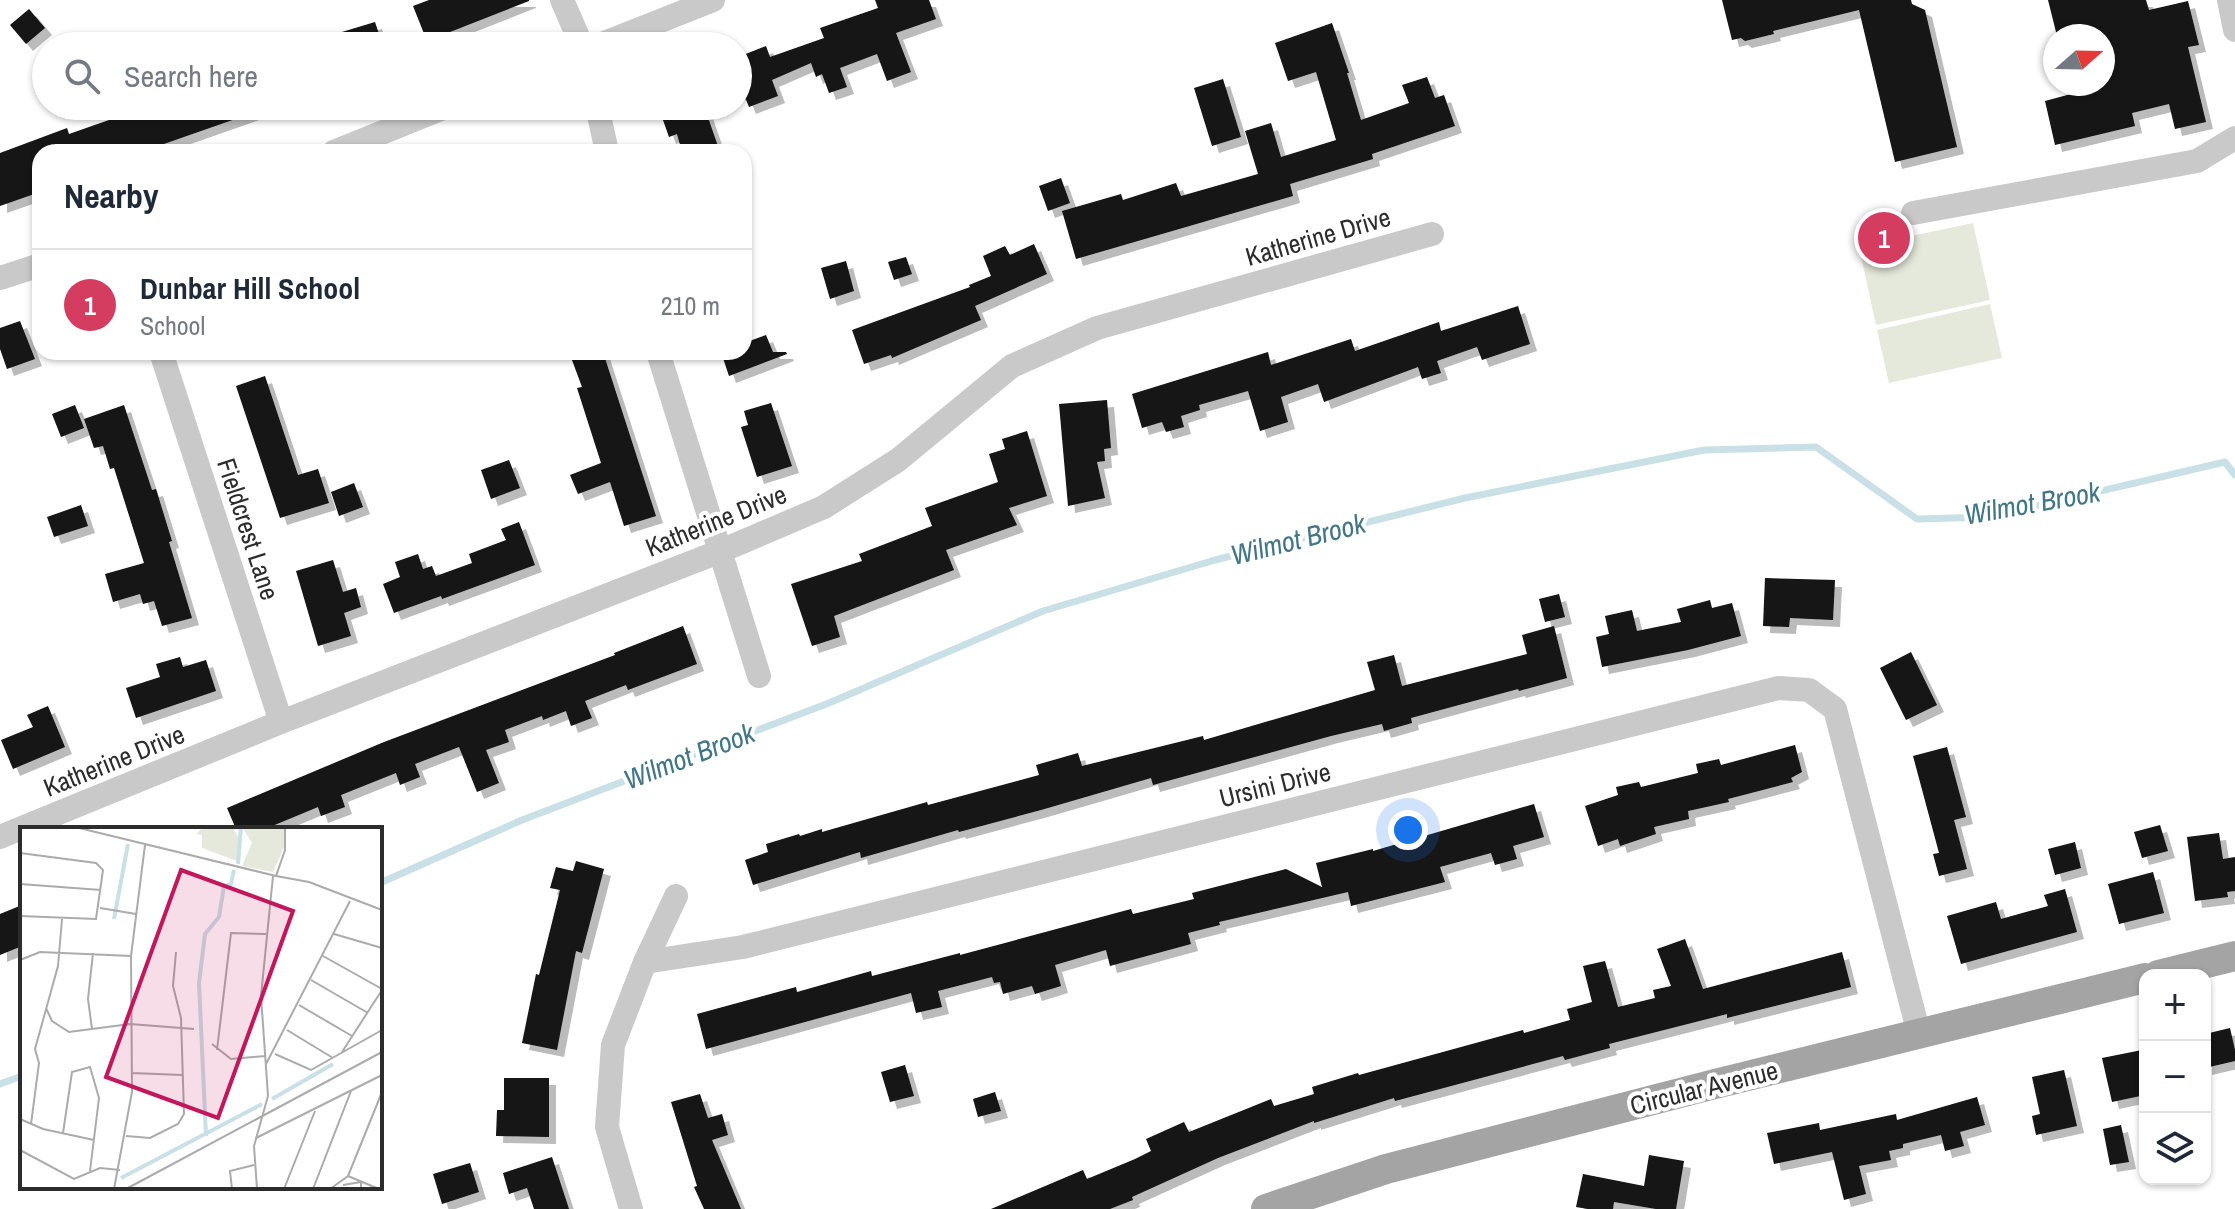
<!DOCTYPE html>
<meta charset="utf-8">
<style>
body{margin:0;font-family:"Archivo Narrow",sans-serif;background:#f2f2f3;color:#1f2937}
.controls{position:absolute;right:24px;bottom:24px;display:grid;overflow:hidden;border-radius:16px;box-shadow:0 2px 6px #0004}
.controls button{width:72px;height:72px;display:grid;place-items:center;padding:0;border:0;border-bottom:2px solid #e0e1e3;background:#fff;color:#1f2937;font:40px sans-serif}
.compass{position:absolute;left:2043px;top:24px;width:72px;height:72px;border-radius:50%;background:#fff;box-shadow:0 2px 6px #0004;rotate:70deg}
.you{position:absolute;left:1408px;top:830px;width:28px;height:28px;margin:-20px;border:6px solid #fff;border-radius:50%;background:#1a73e8;box-shadow:0 0 0 12px #1a73e833}
.badge{display:grid;place-items:center;width:52px;height:52px;border-radius:50%;background:#d43d5f;color:#fff;font-size:26px;font-weight:700}
.pin{position:absolute;translate:-50% -50%;border:4px solid #fff;box-shadow:0 2px 8px #0006}
.list{margin:0;padding:0;list-style:none}
h2{display:flex;justify-content:space-between;align-items:center;height:104px;margin:0;padding:0 32px;font-size:34px}
h2 small{font-size:26px;font-weight:400;color:#747a83}
.list li{display:grid;grid-template-columns:52px 1fr auto;gap:24px;align-items:center;box-sizing:border-box;height:112px;padding:0 32px;border-top:2px solid #e0e1e3}
.list b{display:block;font-size:30px;white-space:nowrap}
.list p{margin:0;font-size:26px;white-space:nowrap;color:#747a83}
.list em{font-size:26px;font-style:normal;color:#747a83}
.icon{flex:none;width:44px;height:44px;fill:none;stroke:currentColor;stroke-width:2;stroke-linecap:round;stroke-linejoin:round}
.map{position:relative;flex:none;width:2235px;height:1209px;overflow:hidden}
.search{position:absolute;background:#fff;box-shadow:0 2px 6px #0004;left:32px;top:32px;width:720px;height:88px;display:flex;align-items:center;gap:20px;box-sizing:border-box;padding:0 28px;border-radius:44px;color:#747a83;font-size:30px}
.panel{position:absolute;background:#fff;box-shadow:0 2px 6px #0004;left:32px;top:144px;width:720px;height:216px;border-radius:24px}
.map>svg:first-child{display:block}
.green{fill:#e4e9db}
.lines{fill:none;stroke-linecap:round;stroke-linejoin:round}
.stream{stroke:#c9e0e7;stroke-width:7}
.building{fill:#131313;filter:url(#shadow)}
.minor{stroke:#c9c9c9;stroke-width:24}
.major{stroke:#a4a4a4;stroke-width:30}
.labels{text-anchor:middle;stroke-width:8;stroke-linejoin:round;paint-order:stroke}
.street-label{font-size:26px;fill:#2c2c2c;stroke:#fff}
.water-label{font-size:28px;font-style:italic;fill:#427686;stroke:#fff}
.inset-river{fill:none;stroke:#c9e0e7;stroke-width:4}
.inset-road{fill:none;stroke:#ababab;stroke-width:2}
.view{fill:#c2185b;fill-opacity:0.15;stroke:#c2185b;stroke-width:4}
.inset-edge{fill:none;stroke:#2c2c2c;stroke-width:4}
</style>
<div class="map">
<svg width="2235" height="1209" viewBox="0 0 2235 1209">
<defs>
<filter id="shadow"><feDropShadow dx="7" dy="7" stdDeviation="0" flood-color="#0004"/></filter>
</defs>
<rect width="100%" height="100%" fill="#fff"/>
<path class="green" d="M1973,223L1990,300L1876,325L1859,247Z
M1990,304L2002,358L1889,383L1877,330Z"/>
<g class="lines">
<path class="stream" d="M380,883L522,820L829,703L1043,611L1215,560L1465,498L1704,450L1816,447L1917,519L1989,517L2225,462L2235,475
M0,1084L22,1076"/>
</g>
<path class="building" d="M429,0H529V1L427,41L413,6Z
M875,0H929L936,19L896,33L911,72L887,81L877,54L840,68L847,87L829,93L822,74L816,77L811,63L772,80L778,96L749,107L743,92L738,94V57L766,46L770,57L824,38L820,28L878,8Z
M1722,0H1911L1912,4L1925,10L1957,147L1895,162L1859,10L1773,31L1774,34L1745,41L1741,38L1732,40Z
M2048,0H2146L2149,10L2188,1L2199,45L2188,47L2206,122L2175,129L2169,104L2132,113L2135,126L2055,145L2045,101L2071,94L2068,84H2103V36H2057Z
M29,9L45,28L26,44L10,25Z
M375,22L383,46H313L312,41Z
M1332,23L1349,73H1347L1361,120L1409,103L1402,85L1427,77L1435,98L1444,95L1455,126L1372,154L1373,159L1290,184L1293,196L1076,259L1062,211L1121,194L1123,200L1176,183L1181,196L1258,174L1245,131L1271,123L1281,157L1336,140L1316,72L1288,81L1275,43Z
M1223,79L1241,137L1212,146L1194,88Z
M149,106H267V108L141,152H40V192L0,206V153L67,128L69,134Z
M658,106H704L720,152H682L677,134L669,137Z
M1061,178L1070,203L1048,211L1039,186Z
M1034,244L1047,274L975,306L981,320L892,358L891,355L864,364L852,330L970,287L969,285L991,276L983,256L1005,246L1010,255Z
M906,257L912,274L894,280L888,262Z
M846,261L854,291L830,299L821,268Z
M1518,306L1530,344L1482,360L1477,347L1437,361L1441,373L1422,379L1418,367L1324,402L1318,384L1281,397L1288,422L1260,431L1248,391L1199,405L1200,410L1181,416L1184,427L1166,432L1162,422L1142,428L1132,394L1268,352L1271,365L1351,339L1355,351L1439,322L1441,331Z
M20,321L35,359L7,369L0,349V328Z
M766,335L773,352H786L787,354L729,376L721,352H744V343Z
M569,352H603L656,516L624,526L610,482L578,494L570,475L601,463L577,388L582,387Z
M265,376L298,475L318,469L329,503L280,518L236,386Z
M1107,400L1111,448L1104,449L1105,461L1097,462L1105,498L1068,506L1059,404Z
M771,403L792,466L757,477L741,427L748,425L744,411Z
M75,405L84,428L61,437L52,414Z
M124,405L152,490L156,489L172,541L169,542L192,618L162,626L154,601L143,604L140,594L113,602L105,574L144,563L114,468L110,469L103,446L94,448L84,419Z
M1027,431L1047,496L1009,508L1017,525L946,550L954,570L834,616L840,637L812,646L791,584L862,561L859,554L932,526L925,508L998,482L989,454L1005,449L1002,439Z
M509,460L520,488L491,499L481,470Z
M354,483L363,507L339,516L331,492Z
M81,505L88,526L54,537L47,517Z
M519,522L535,565L442,599L441,596L394,613L383,584L400,577L395,562L418,554L423,569L432,566L436,576L472,563L469,554L506,540L501,529Z
M333,560L343,592L356,588L361,607L344,613L351,636L318,646L296,571Z
M1765,578L1835,580L1833,620L1790,618L1789,627L1763,626Z
M1559,594L1565,617L1545,622L1539,599Z
M1710,600L1712,608L1732,603L1741,636L1688,650L1602,667L1596,637L1609,634L1605,616L1632,610L1637,631L1681,622L1677,609Z
M683,626L697,664L628,690L626,685L585,701L592,718L571,726L566,711L543,720L542,716L505,730L509,742L486,750L499,783L477,792L459,747L415,764L420,777L400,785L396,773L341,795L345,807L321,816L318,807L265,829H236L227,808L384,742L615,655L614,653Z
M1554,626L1567,678L1519,691L1518,689L1411,718L1412,723L1384,731L1382,724L1331,736L1153,785L1151,778L1041,810L959,832L958,830L861,858L860,852L753,885L745,860L768,852L766,844L799,834L800,836L822,829V832L927,802L928,805L1039,775L1036,765L1078,753L1082,766L1203,736L1204,740L1375,690L1367,662L1394,655L1402,686L1527,654L1522,635Z
M1911,652L1937,705L1906,720L1880,668Z
M180,657L183,667L206,660L216,691L136,718L126,688L160,677L156,664Z
M48,706L65,747L13,769L1,740L33,727L27,715Z
M1795,745L1802,772L1791,778L1793,782L1728,799L1729,802L1688,811L1689,819L1654,827L1656,834L1620,846L1618,839L1598,846L1585,806L1618,795L1616,787L1639,782L1641,787L1698,773L1696,764L1719,759L1721,765Z
M1947,747L1966,817L1954,820L1967,869L1939,876L1933,854L1939,853L1913,756Z
M1534,804L1544,837L1513,846L1517,859L1495,865L1491,853L1440,867L1445,882L1351,906L1348,892L1219,922L1220,925L1188,933L1191,944L1110,966L1106,950L1055,965L1061,986L1035,994L1032,986L1003,994L1000,982L994,983L992,977L938,991L942,1007L916,1013L911,993L706,1049L697,1014L796,987L797,992L871,971L872,976L960,953V955L1131,909L1133,914L1194,899L1192,893L1286,869L1322,887L1316,863L1373,849V851Z
M2160,825L2168,851L2142,858L2134,832Z
M2219,833L2223,859L2235,857V891L2227,892L2228,897L2195,901L2187,837Z
M2075,842L2081,868L2055,875L2048,849Z
M576,861L604,869L582,953L576,951L557,1050L522,1043L536,974L539,975L560,890L550,888L556,867L573,871Z
M2153,872L2164,913L2119,924L2108,884Z
M2065,889L2077,932L1961,964L1947,916L1996,902L2001,919L2048,906L2044,895Z
M22,905V946L0,955V914Z
M1685,939L1703,989L1842,952L1851,987L1727,1018V1014L1609,1044L1610,1048L1565,1060L1563,1056L1395,1101L1394,1098L1314,1123V1121L1218,1158L1132,1197L1133,1200L1110,1209H991L1083,1170L1087,1179L1135,1159L1151,1151L1146,1139L1184,1122L1189,1132L1271,1099L1274,1106L1314,1094L1312,1087L1358,1073L1359,1075L1523,1030L1524,1033L1570,1020L1567,1009L1592,1002L1583,966L1605,961L1618,1007L1655,998L1653,990L1671,986L1657,949Z
M2230,1028L2235,1050V1061L2205,1068V1034Z
M2142,1050L2145,1063V1095L2112,1102L2102,1058Z
M905,1065L914,1096L890,1102L881,1072Z
M2064,1070L2077,1126L2036,1135L2032,1116L2040,1114L2032,1077Z
M504,1078H549V1137L496,1136L497,1110H504Z
M995,1092L1001,1111L978,1117L973,1099Z
M700,1094L708,1118L722,1114L728,1135L712,1140L741,1209H704L694,1187L697,1186L671,1102Z
M1977,1097L1985,1125L1960,1132L1964,1146L1945,1151L1941,1135L1903,1144V1148L1889,1151L1891,1160L1859,1166L1866,1194L1844,1200L1832,1152L1774,1164L1767,1133L1819,1123L1820,1130L1896,1114L1897,1120Z
M2121,1125L2129,1162L2110,1165L2103,1129Z
M1649,1155L1684,1161L1676,1209H1656L1614,1202L1613,1209H1588L1576,1207L1583,1174L1644,1186Z
M552,1157L569,1209H534L527,1188L509,1194L503,1173Z
M470,1163L479,1192L442,1204L433,1174Z"/>
<g class="lines">
<path class="minor" d="M562,0L582,46
M2229,0L2235,30
M597,46L713,0
M597,106L607,152
M334,152L448,106
M1913,213L2197,161L2235,138
M0,278L40,265
M161,352L281,722
M658,352L759,676
M0,837L281,722L721,551L824,507L898,460L1012,366L1097,328L1432,234
M645,962L743,947L1779,688L1809,690L1835,709L1919,1034
M631,1209L607,1127L613,1045L645,962L676,896"/>
<path class="major" d="M2158,975L2235,956
M1266,1209L1386,1169L1715,1084L2145,978"/>
</g>
<g class="labels">
<g class="street-label">
<text transform="translate(1318 237) rotate(-16)" y="9">Katherine Drive</text>
<text transform="translate(716 521) rotate(-22)" y="9">Katherine Drive</text>
<text transform="translate(248 529) rotate(72)" y="9">Fieldcrest Lane</text>
<text transform="translate(114 761) rotate(-22)" y="9">Katherine Drive</text>
<text transform="translate(1275 785) rotate(-14)" y="9">Ursini Drive</text>
<text transform="translate(1704 1088) rotate(-14)" y="9">Circular Avenue</text>
</g>
<g class="water-label">
<text transform="translate(2032 503) rotate(-10)" y="10">Wilmot Brook</text>
<text transform="translate(1298 539) rotate(-14)" y="10">Wilmot Brook</text>
<text transform="translate(689 756) rotate(-21)" y="10">Wilmot Brook</text>
</g>
</g>
<g transform="translate(20 827)">
<rect width="362" height="362" fill="#fff"/>
<path d="M222,0H265V18L253,45L222,39L232,16ZM182,1H213L219,11L217,34L182,21V8L176,7Z" fill="#e4e9db"/>
<path class="inset-river" d="M218,37L221,0M94,92L108,17M252,272L313,237M186,309L179,156L185,107L199,90L204,59L211,57L214,43M101,351L242,277"/>
<path class="inset-road" d="M55,0L256,49L265,23V0M0,26L76,36L83,43L76,92L0,89M256,49L289,55L362,83M0,57L81,63M80,81L116,87M314,107L362,121M303,129L362,162M0,133L20,125L111,129M291,153L348,186M279,178L332,209M26,181L32,194L49,205L110,197L174,202M72,202L68,172L73,126M267,203L313,231M192,217L211,232L245,229M197,223L211,106L246,107M322,225L362,163M255,227L291,243L362,203M246,237L330,74M112,246L162,248M0,292L23,302L74,313M11,297L19,236L15,222L38,139L42,92M43,306L52,245L70,240L79,271L70,344M106,309L130,311L158,297L164,287L161,191L153,159L156,125M236,311L362,248M0,323L54,352L80,341L100,343M328,349L359,362M323,358L341,355V362M94,362L112,265L111,129L125,18M106,362L362,225M212,362L210,344L234,338M237,362L234,319L248,269L241,169L253,49M264,362L295,284M293,362L331,264M310,362L328,349L362,265"/>
<path class="view" d="M161,43L273,84L198,291L86,250Z"/>
<rect width="362" height="362" class="inset-edge"/>
</g>
</svg>
<div class="controls">
<button>+</button>
<button>−</button>
<button><svg class="icon" aria-label="layers" viewBox="0 0 24 24"><path d="M12 4l9 5-9 5-9-5zM3 14l9 5 9-5"/></svg></button>
</div>
<svg class="compass" viewBox="-18 -18 36 36"><path d="M0-13l5 13h-10z" fill="#e53935"/><path d="M0 13l5-13h-10z" fill="#747a83"/></svg>
<div class="you"></div>
<div class="pin badge" style="left:1884px;top:238px">1</div>
<div class="search"><svg class="icon" aria-label="search" viewBox="0 0 24 24"><circle cx="10" cy="10" r="6"/><path d="M15 15l6 6"/></svg>Search here</div>
<section class="panel">
<h2>Nearby<small></small></h2>
<ul class="list">
<li><span class="badge">1</span><div><b>Dunbar Hill School</b><p>School</p></div><em>210 m</em></li>
</ul>
</section>
</div>
